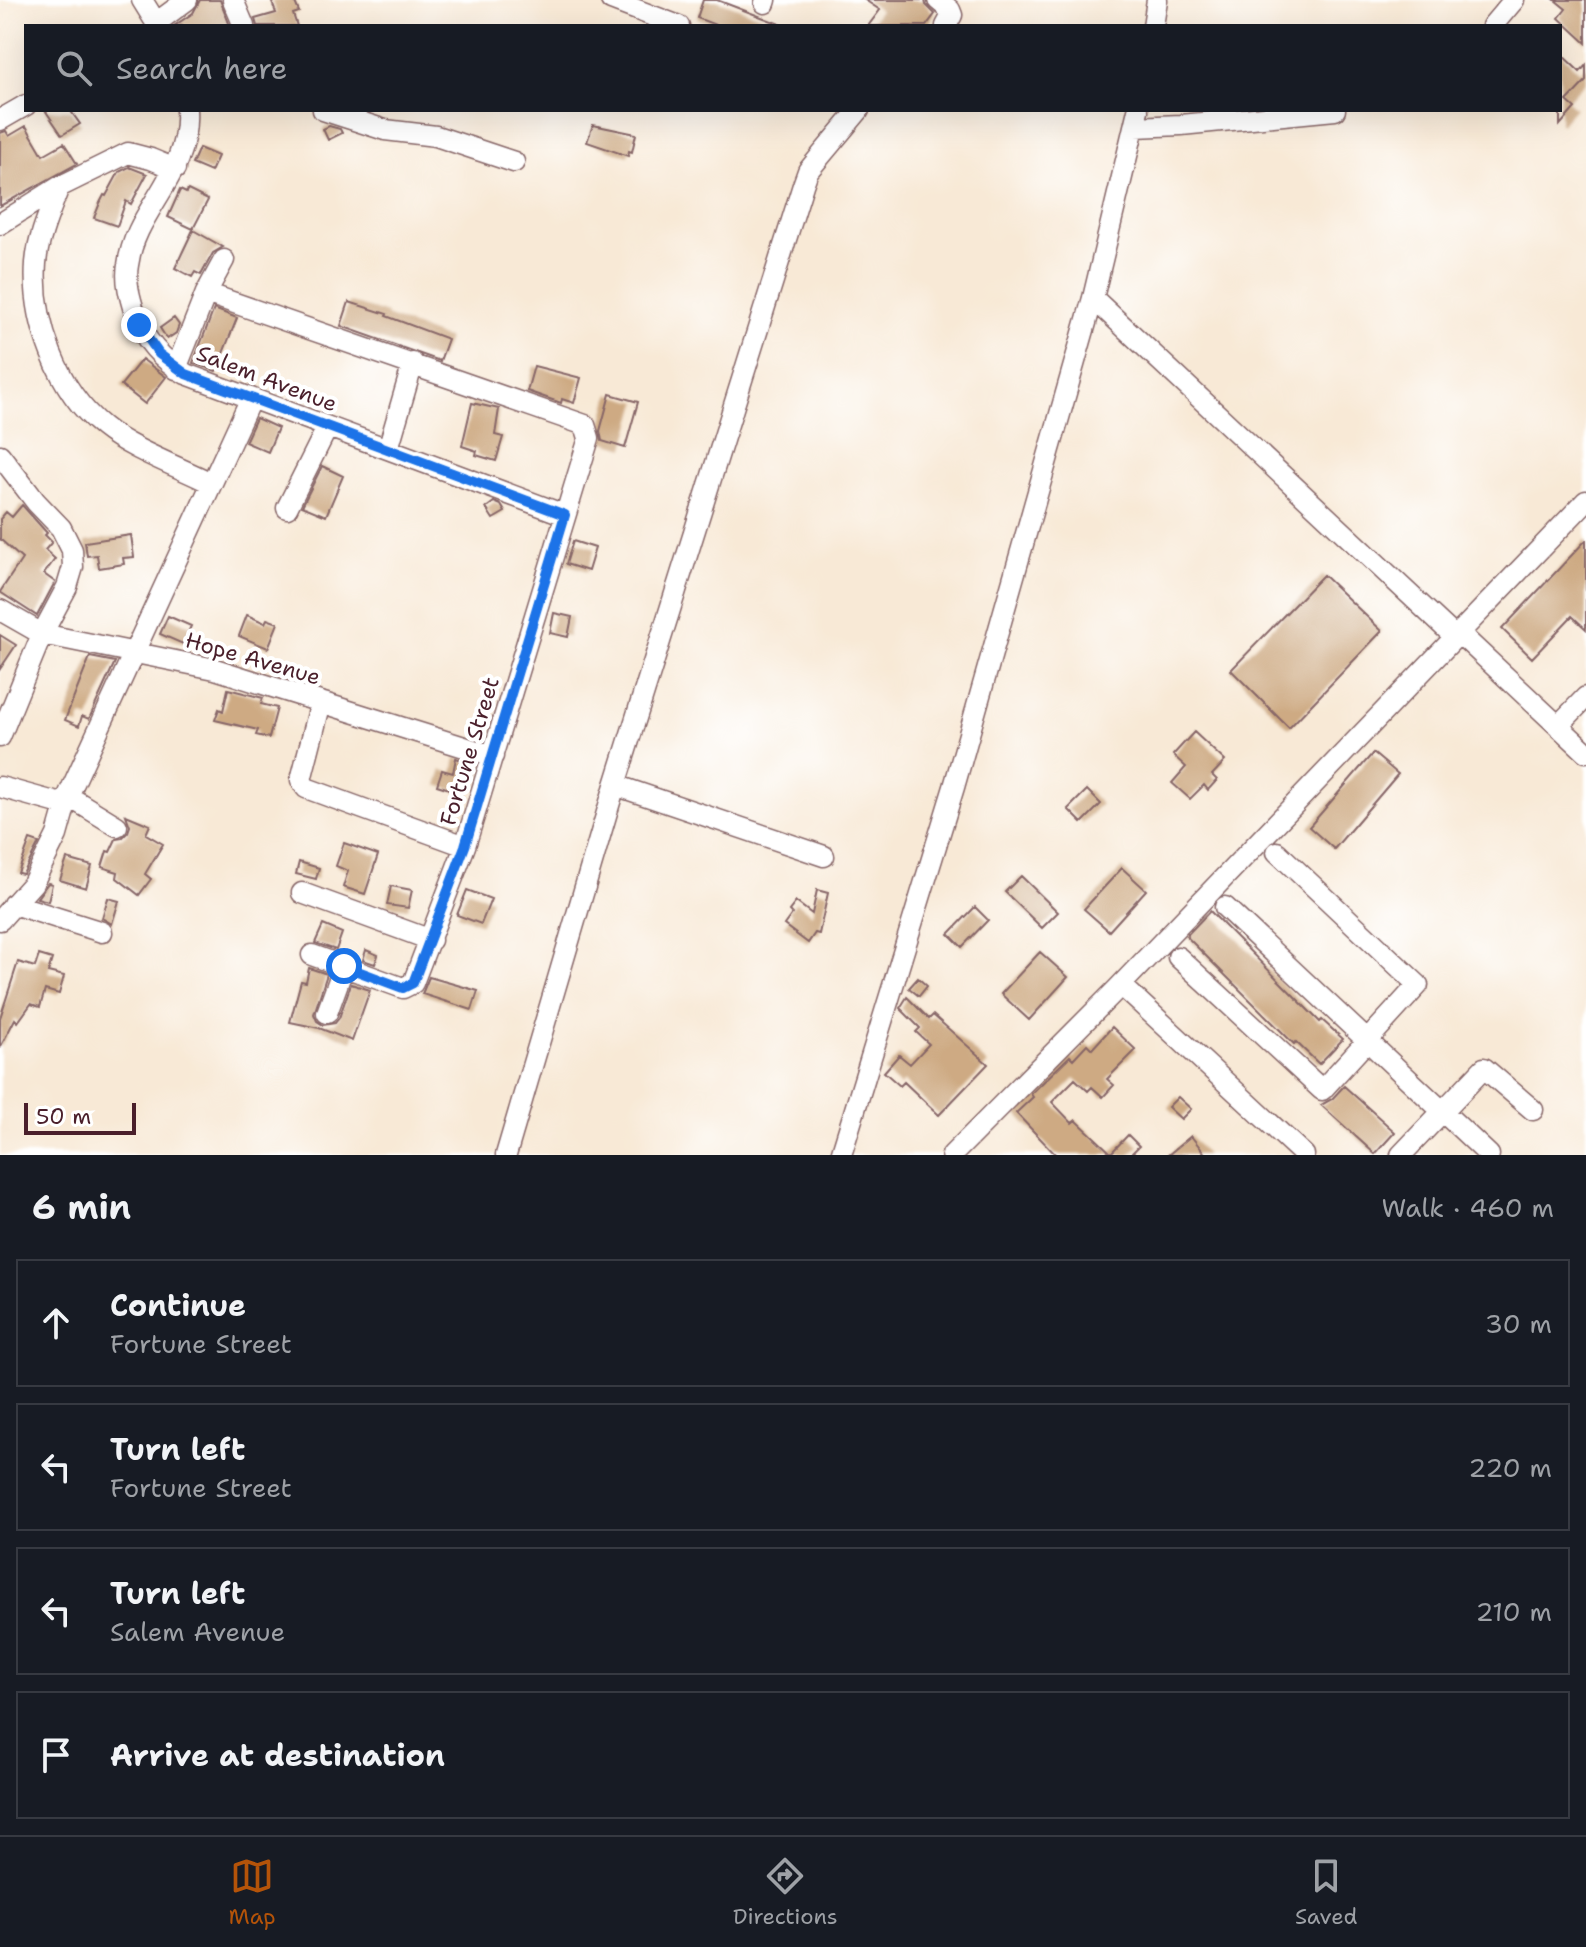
<!DOCTYPE html>
<meta charset="utf-8">
<style>
body{margin:0;font-family:"Shantell Sans",sans-serif;background:#242831;color:#f1f3f6}
.scale{position:absolute;left:24px;bottom:20px;width:112px;box-sizing:border-box;padding-left:8px;border:4px solid #4a1f2b;border-top:0;font-size:22px;line-height:28px;white-space:nowrap;color:#4a1f2b;-webkit-text-stroke:6px #fff;paint-order:stroke}
.stop{position:absolute;width:24px;height:24px;margin:-18px;border:6px solid #1a73e8;border-radius:50%;background:#fff}
.stop.end{background:#1a73e8;border-color:#fff;box-shadow:0 2px 8px #0008}
.list{margin:0;padding:0;list-style:none}
h2{display:flex;justify-content:space-between;align-items:center;height:104px;margin:0;padding:0 32px;font-size:34px}
h2 small{font-size:26px;font-weight:400;color:#9ea1a6}
.list li{display:grid;grid-template-columns:52px 1fr auto;gap:24px;align-items:center;box-sizing:border-box;height:128px;margin:0 16px 16px;padding:0 16px;border:2px solid #363941;border-radius:0px}
.list b{display:block;font-size:30px;white-space:nowrap}
.list p{margin:0;font-size:26px;white-space:nowrap;color:#9ea1a6}
.list em{font-size:26px;font-style:normal;color:#9ea1a6}
.icon{flex:none;width:44px;height:44px;fill:none;stroke:currentColor;stroke-width:2;stroke-linecap:round;stroke-linejoin:round}
.map{position:relative;flex:none;width:1586px;height:1155px;overflow:hidden}
.search{position:absolute;background:#171b24;box-shadow:0 8px 32px #0002;left:24px;right:24px;top:24px;height:88px;display:flex;align-items:center;gap:20px;box-sizing:border-box;padding:0 28px;border-radius:0px;color:#9ea1a6;font-size:30px}
.sheet{height:680px;background:#171b24}
nav{display:flex;justify-content:space-around;align-items:center;box-sizing:border-box;height:112px;border-top:2px solid #363941;background:#171b24;font-size:22px;color:#9ea1a6}
nav a{display:grid;justify-items:center;gap:4px}
nav .on{color:#b45309}
.map>svg:first-child{display:block}
.building{fill:#ceaa83}
.lines{fill:none;stroke-linecap:round;stroke-linejoin:round}
.minor-casing{stroke:#876667;stroke-width:23}
.minor{stroke:#fff;stroke-width:20}
.route{stroke:#1a73e8;stroke-width:10}
.labels{text-anchor:middle;stroke-width:8;stroke-linejoin:round;paint-order:stroke}
.street-label{font-size:22px;fill:#4a1f2b;stroke:#fff}
</style>
<div class="map">
<svg width="1586" height="1155" viewBox="0 0 1586 1155">
<rect width="100%" height="100%" fill="#fff"/>
<filter id="ink" filterUnits="userSpaceOnUse"><feTurbulence type="fractalNoise" baseFrequency=".0125" numOctaves="2"/><feDisplacementMap in="SourceGraphic" scale="16" xChannelSelector="R" yChannelSelector="G"/><feConvolveMatrix kernelMatrix="1 2 1 2 8 2 1 2 1" color-interpolation-filters="sRGB"/></filter>
<filter id="wash" filterUnits="userSpaceOnUse"><feTurbulence type="fractalNoise" baseFrequency=".006" numOctaves="4" result="noise"/><feDisplacementMap in="SourceGraphic" scale="32" xChannelSelector="R" yChannelSelector="G"/><feGaussianBlur stdDeviation="1.8" result="paint"/><feColorMatrix in="noise" values="0 0 0 0 0 0 0 0 0 0 0 0 0 0 0 0 0 1.4 0 .05"/><feComposite in="paint" operator="in"/></filter>
<g filter="url(#wash)">
<rect width="100%" height="100%" fill="#f8e9d6"/>
<g id="blocks">
<path class="building" d="M200,0H220L230,26H174L193,13Z
M271,0H294L299,12L293,14L297,26H257L255,19L276,13Z
M703,0H717L785,26H718L697,18Z
M865,0H925L926,5L935,14L926,26H868L880,10Z
M1555,0H1586V43L1559,18L1566,9Z
M1560,53L1580,72L1586,65V81L1567,101L1575,108L1560,125Z
M45,110H70L80,124L62,135Z
M593,125L636,134L632,152L629,151L628,156L587,142Z
M26,126L43,155L64,143L77,164L0,206V133L6,131L9,136Z
M329,126L340,129L342,133L328,140L323,129Z
M199,148L218,156L211,172L192,164Z
M129,167L147,174L131,204L126,201L117,226L94,218L100,203L104,195L106,196L119,172Z
M180,190L186,193L188,190L208,200L193,229L168,217Z
M193,230L223,247L213,253L201,275L195,272L192,277L175,268Z
M349,302L387,314L386,316L448,339L440,361L341,326Z
M214,309L237,318L216,371L193,363Z
M174,318L179,325L176,333L167,339L160,328Z
M142,359L166,377L145,404L121,385Z
M534,366L581,378L574,403L562,399L561,403L527,391Z
M610,394L638,402L625,448L602,441L600,431Z
M472,403L499,409L495,435L503,437L496,461L476,455L477,451L462,446Z
M256,418L278,428L268,452L245,442Z
M322,466L343,476L326,516L302,506Z
M494,502L501,505L505,512L493,519L486,508Z
M22,505L47,533L45,535L52,542L45,550L55,559L44,574L55,582L37,616L0,592L22,559L0,539V519L6,512L12,517Z
M131,535L134,557L123,558L124,564L99,568L97,555L87,556L85,542Z
M1586,540V629L1572,616L1532,658L1502,629Z
M573,541L595,548L588,571L566,564Z
M1323,575L1382,631L1289,728L1231,670Z
M554,613L572,617L568,637L550,633Z
M247,615L265,623L267,619L278,623L268,648L239,636Z
M168,616L191,626L183,644L160,634Z
M0,635L16,645L0,669Z
M90,657L115,662L89,719L82,716L79,726L65,720Z
M228,689L263,698L261,704L277,708L269,738L256,735L258,730L215,720L219,709L223,711Z
M1194,732L1225,761L1212,775L1217,780L1208,790L1204,785L1190,799L1172,783L1186,767L1173,755Z
M1373,753L1398,774L1334,849L1309,827Z
M456,758L474,764L471,776L468,775L462,793L437,785L442,770L453,773Z
M1087,790L1101,804L1082,823L1068,809Z
M126,815L150,825L146,834L163,844L145,874L151,879L139,895L117,878L118,872L102,867L107,851L110,852L116,839L122,838L128,832L130,826Z
M30,840L39,843L23,874L18,873Z
M344,843L378,855L365,894L343,887L348,871L336,866Z
M67,859L92,866L86,888L60,880Z
M299,862L319,868L316,879L296,874Z
M1122,868L1146,890L1109,931L1084,909Z
M1021,876L1058,912L1042,928L1005,892Z
M48,883L52,884L48,901L37,898Z
M391,886L412,890L408,908L387,905Z
M467,890L491,899L481,924L457,915Z
M817,890L828,893L819,934L815,933L808,943L784,925L792,914L789,911L796,902L812,914Z
M108,898L119,901L112,924L102,918Z
M975,907L988,920L962,947L949,934Z
M1210,911L1320,1022L1322,1020L1343,1039L1319,1064L1296,1042L1294,1044L1186,936Z
M323,925L342,933L336,950L315,943Z
M366,950L378,955L375,964L363,960Z
M1040,952L1068,977L1029,1020L1001,994Z
M39,955L52,959L48,972L64,976L59,994L45,990L40,1007L31,1004L18,1022L15,1019L0,1048V1018L18,962L35,967Z
M309,968L327,974L314,1014L317,1021L323,1025L335,1023L339,1018L351,984L370,990L352,1041L319,1028L290,1022L301,981L306,982Z
M429,977L478,991L472,1010L422,994Z
M918,978L927,986L919,996L909,988Z
M907,997L929,1019L933,1015L988,1064L939,1115L904,1082L900,1086L884,1072L899,1055L910,1064L929,1044L916,1032L920,1028L900,1008Z
M1112,1027L1136,1050L1107,1079L1114,1085L1103,1097L1092,1087L1088,1091L1075,1079L1052,1102L1072,1123L1076,1120L1111,1153L1128,1135L1139,1146L1130,1155H1056L1016,1113L1033,1097L1031,1094L1070,1056L1073,1059L1087,1044L1092,1049Z
M1344,1086L1395,1132L1375,1154L1321,1105L1332,1099Z
M1178,1097L1191,1109L1181,1119L1168,1107Z
M1191,1136L1206,1155H1168Z"/>
</g>
</g>
<g filter="url(#ink)">
<use href="#blocks" fill-opacity="0" stroke="#876667" stroke-width="2"/>
<g class="lines">
<g class="minor-casing">
<path id="minor" d="M142,0L158,26
M233,0L244,26
M611,0L679,26
M938,0L950,10L952,15L946,26
M765,3L766,0
M156,23L187,0
M1153,26L1157,0
M1492,26L1514,0
M186,110C190,176 135,209 128,265C125,281 130,298 135,314C143,339 163,361 186,374L565,515
M323,110L385,130L436,136L514,162
M0,120L26,105
M1135,127L1181,125L1335,110
M59,187C50,211 38,238 36,263C32,321 58,391 103,427C130,449 179,467 211,483
M0,224L59,187L128,153L151,159L175,169
M224,260L206,293L585,425L589,438L465,846L413,983L403,988L312,955
M1093,298L1455,637
M176,369L206,293
M388,449L413,363
M0,455L36,502L61,528L72,550L73,567L67,587L42,634L0,737
M287,508L327,428
M0,610L42,634L215,669L493,756
M1459,633L1586,752
M321,702L301,780L306,788L465,846
M1558,726L1586,697
M615,785L824,856
M0,787L65,805
M68,796L117,826
M302,893L431,940
M13,904L102,932
M1225,907L1489,1155
M0,920L33,883L57,835L68,796L251,398
M1178,957L1322,1090L1418,985L1277,852
M1121,985L1304,1155
M327,1013L344,966
M506,1155L615,785L803,185L808,171L859,110
M841,1155L954,787L1093,298L1138,110
M952,1155L1117,989L1586,501
M1401,1155L1484,1068L1533,1110"/>
</g>
<use href="#minor" class="minor"/>
</g>
</g>
<g class="lines" filter="url(#ink)">
<path class="route" d="M139,325L159,354L186,374L565,515L465,846L413,983L403,988L344,966"/>
</g>
<g class="labels">
<g class="street-label">
<text transform="translate(267 378) rotate(21)" y="8">Salem Avenue</text>
<text transform="translate(253 658) rotate(16)" y="8">Hope Avenue</text>
<text transform="translate(469 751) rotate(-73)" y="8">Fortune Street</text>
</g>
</g>
</svg>
<div class="scale">50 m</div>
<div class="stop" style="left:344px;top:966px"></div>
<div class="stop end" style="left:139px;top:325px"></div>
<div class="search"><svg class="icon" aria-label="search" viewBox="0 0 24 24"><circle cx="10" cy="10" r="6"/><path d="M15 15l6 6"/></svg>Search here</div>
</div>
<section class="sheet">
<h2>6 min<small>Walk · 460 m</small></h2>
<ul class="list">
<li><svg class="icon" aria-label="ahead" viewBox="0 0 24 24"><path d="M12 20V5M6 11l6-6 6 6"/></svg><div><b>Continue</b><p>Fortune Street</p></div><em>30 m</em></li>
<li><svg class="icon" aria-label="left" viewBox="0 0 24 24"><path d="M17 20v-9H6M10 6l-5 5 5 5"/></svg><div><b>Turn left</b><p>Fortune Street</p></div><em>220 m</em></li>
<li><svg class="icon" aria-label="left" viewBox="0 0 24 24"><path d="M17 20v-9H6M10 6l-5 5 5 5"/></svg><div><b>Turn left</b><p>Salem Avenue</p></div><em>210 m</em></li>
<li><svg class="icon" aria-label="arrive" viewBox="0 0 24 24"><path d="M6 21V4h12l-3 4 3 4H6"/></svg><div><b>Arrive at destination</b></div></li>
</ul>
</section>
<nav>
<a class="on"><svg class="icon" aria-label="map" viewBox="0 0 24 24"><path d="M3 6l6-2 6 2 6-2v14l-6 2-6-2-6 2zM9 4v14M15 6v14"/></svg>Map</a>
<a><svg class="icon" aria-label="directions" viewBox="0 0 24 24"><path d="M12 3l9 9-9 9-9-9zM9 14v-3h6M13 9l2 2-2 2"/></svg>Directions</a>
<a><svg class="icon" aria-label="saved" viewBox="0 0 24 24"><path d="M7 4h10v16l-5-4-5 4z"/></svg>Saved</a>
</nav>
